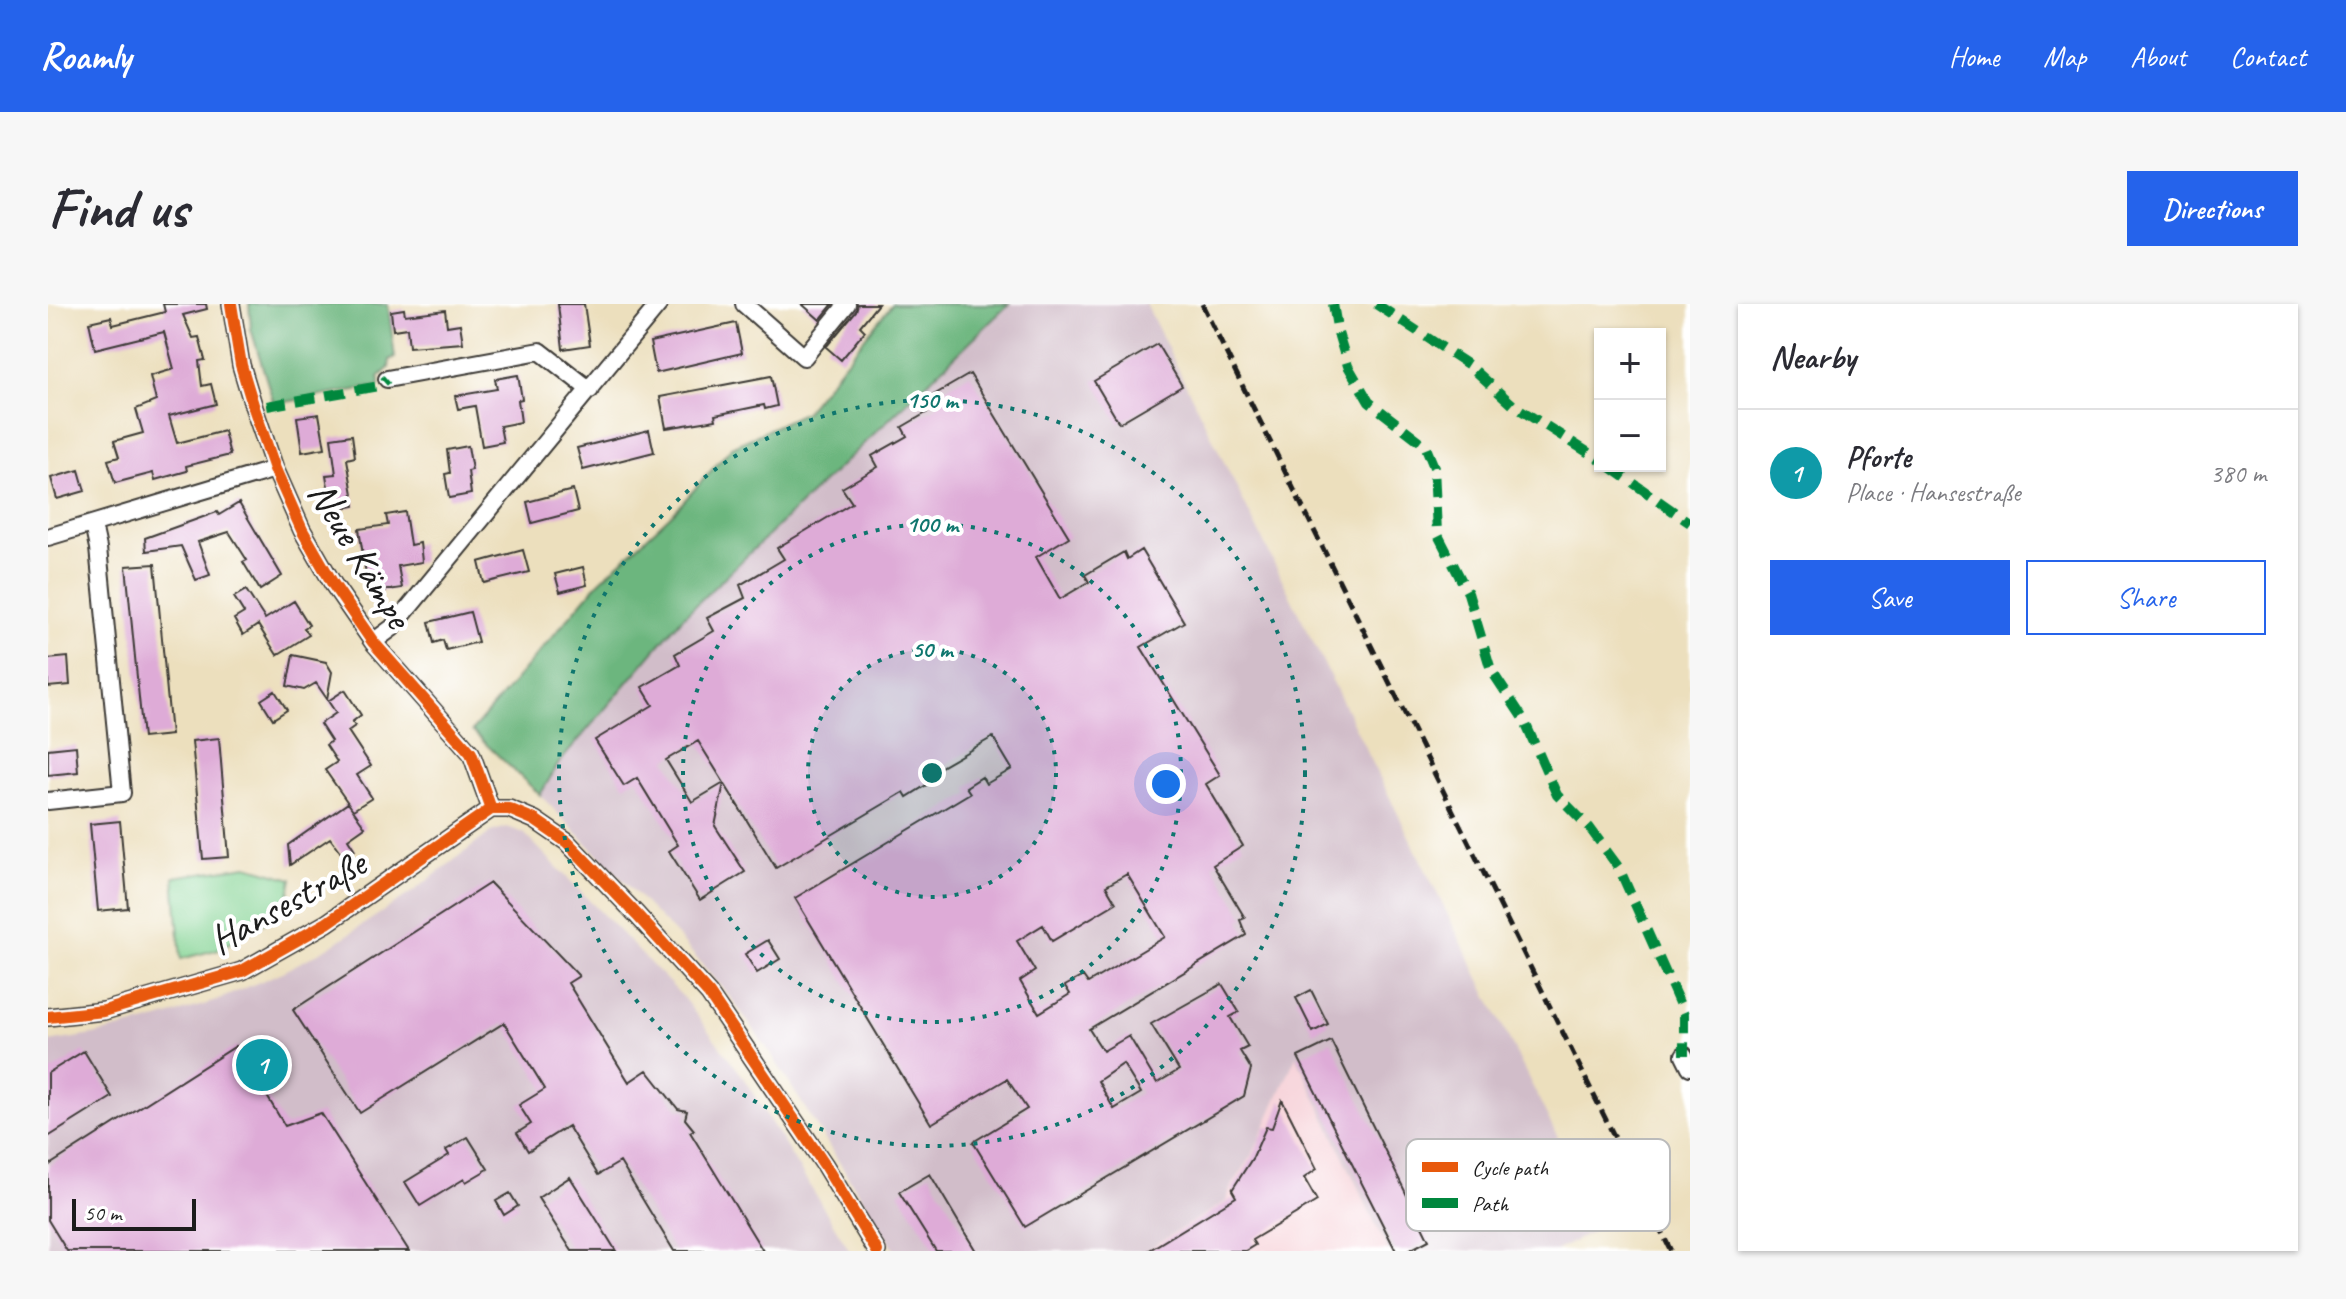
<!DOCTYPE html>
<meta charset="utf-8">
<style>
body{margin:0;font-family:Caveat,sans-serif;background:#f7f7f7;color:#2b2b33}
.controls{position:absolute;right:24px;top:24px;display:grid;overflow:hidden;border-radius:0px;box-shadow:0 2px 6px #0004}
.controls button{width:72px;height:72px;display:grid;place-items:center;padding:0;border:0;border-bottom:2px solid #e1e1e2;background:#fff;color:#2b2b33;font:40px sans-serif}
.scale{position:absolute;left:24px;bottom:20px;width:124px;box-sizing:border-box;padding-left:8px;border:4px solid #1c1c1c;border-top:0;font-size:22px;line-height:28px;white-space:nowrap;color:#1c1c1c;-webkit-text-stroke:6px #fff;paint-order:stroke}
.you{position:absolute;left:1118px;top:480px;width:28px;height:28px;margin:-20px;border:6px solid #fff;border-radius:50%;background:#1a73e8;box-shadow:0 0 0 12px #1a73e833}
.badge{display:grid;place-items:center;width:52px;height:52px;border-radius:50%;background:#2563eb;color:#fff;font-size:26px;font-weight:700}
.pin{position:absolute;translate:-50% -50%;border:4px solid #fff;box-shadow:0 2px 8px #0006}
.list{margin:0;padding:0;list-style:none}
h2{display:flex;justify-content:space-between;align-items:center;height:104px;margin:0;padding:0 32px;font-size:34px}
h2 small{font-size:26px;font-weight:400;color:#7c7c81}
.list li{display:grid;grid-template-columns:52px 1fr auto;gap:24px;align-items:center;box-sizing:border-box;height:128px;padding:0 32px;border-top:2px solid #e1e1e2}
.list b{display:block;font-size:30px;white-space:nowrap}
.list p{margin:0;font-size:26px;white-space:nowrap;color:#7c7c81}
.list em{font-size:26px;font-style:normal;color:#7c7c81}
.actions{display:flex;gap:16px;padding:24px 32px}
.actions a{flex:1;padding:18px 0;border:2px solid #2563eb;border-radius:0px;text-align:center;font-size:28px;color:#2563eb}
.actions .main{background:#2563eb;color:#fff}
.map{position:relative;flex:none;width:1642px;height:947px;overflow:hidden;border-radius:0px}
header{display:flex;align-items:center;gap:48px;box-sizing:border-box;height:112px;padding:0 40px;background:#2563eb;color:#fff}
header strong{font-size:38px}
nav{display:flex;gap:44px;margin-inline-start:auto;font-size:28px}
.intro{display:flex;align-items:center;justify-content:space-between;box-sizing:border-box;height:192px;padding:0 48px}
h1{margin:0;font-size:56px}
.button{padding:20px 36px;border-radius:0px;background:#2563eb;color:#fff;font-size:28px;font-weight:700}
main{display:flex;gap:48px;padding:0 48px}
aside{flex:1;background:#fff;border-radius:0px;box-shadow:0 2px 6px #0004}
.map>svg:first-child{display:block}
.built{fill:#f6cfd6}
.industrial{fill:#d1bdc9}
.green{fill:#85d494;stroke:#507858;stroke-width:2}
.forest{fill:#6cb67e;stroke:#44694d;stroke-width:2}
.building{fill:#deabd7;fill-rule:evenodd}
.lines{fill:none;stroke-linecap:round;stroke-linejoin:round}
.minor-casing{stroke:#3b3934;stroke-width:20}
.minor{stroke:#fff;stroke-width:16}
.rail{stroke:#1c1c1c;stroke-width:5;stroke-dasharray:12 6;stroke-linecap:butt}
.quiet{stroke:#00873e;stroke-width:10;stroke-dasharray:20 10;stroke-linecap:butt}
.cycleway-casing{stroke:#fff;stroke-width:17}
.cycleway{stroke:#e8590c;stroke-width:12}
.ring{fill:none;stroke:#0f766e;stroke-width:4;stroke-dasharray:4 8}
.labels{text-anchor:middle;stroke-width:8;stroke-linejoin:round;paint-order:stroke}
.street-label{font-size:40px;fill:#1c1c1c;stroke:#fff}
.key{fill:#fff;stroke:#bbb;stroke-width:2}
.key-label{font-size:22px;fill:#1c1c1c}
.centre{fill:#0f766e;stroke:#fff;stroke-width:4}
.ring-label{font-size:24px;text-anchor:middle;font-weight:bold;fill:#0f766e;stroke:#fff;stroke-width:8;stroke-linejoin:round;paint-order:stroke}
</style>
<header>
<strong>Roamly</strong>
<nav><a>Home</a><a>Map</a><a>About</a><a>Contact</a></nav>
</header>
<div class="intro"><h1>Find us</h1><a class="button">Directions</a></div>
<main>
<div class="map">
<svg width="1642" height="947" viewBox="0 0 1642 947">
<rect width="100%" height="100%" fill="#fff"/>
<filter id="ink" filterUnits="userSpaceOnUse"><feTurbulence type="fractalNoise" baseFrequency=".0125" numOctaves="2"/><feDisplacementMap in="SourceGraphic" scale="16" xChannelSelector="R" yChannelSelector="G"/><feConvolveMatrix kernelMatrix="1 2 1 2 8 2 1 2 1" color-interpolation-filters="sRGB"/></filter>
<filter id="wash" filterUnits="userSpaceOnUse"><feTurbulence type="fractalNoise" baseFrequency=".006" numOctaves="4" result="noise"/><feDisplacementMap in="SourceGraphic" scale="32" xChannelSelector="R" yChannelSelector="G"/><feGaussianBlur stdDeviation="1.8" result="paint"/><feColorMatrix in="noise" values="0 0 0 0 0 0 0 0 0 0 0 0 0 0 0 0 0 1.4 0 .05"/><feComposite in="paint" operator="in"/></filter>
<g filter="url(#wash)">
<rect width="100%" height="100%" fill="#ecdfbd"/>
<path class="built" d="M1248,751L1340,947H1097L1179,897L1182,885L1204,852Z"/>
<path class="industrial" d="M961,0H1098L1554,923L1507,947H1340L1248,752L1204,852L1182,885L1179,897L1097,947H847L723,750L683,694L633,636L492,491L511,459L635,313Z
M459,523L476,529L634,692L693,770L802,947H0V738L45,731L107,716L165,698L232,669L280,644L367,586L443,528Z"/>
<path class="green" d="M199,562L244,575L238,606L171,645L133,655L126,573Z"/>
<path class="forest" d="M201,0H340L347,54L342,55L341,64L331,73V82L226,100L203,25Z
M844,0H961L635,313L511,459L492,491L424,427L551,278L628,206L684,143L757,108Z"/>
<g id="blocks">
<path class="building" d="M115,0H158L159,5L135,11L145,34L151,33L157,56L151,57L154,82L163,80L168,100L121,112L129,139L176,127L182,151L138,162L139,167L107,176L105,169L67,179L60,156L71,153L66,137L95,129L88,105L108,97L102,72L126,65L116,28L47,45L41,18L63,13L65,21L117,8Z
M510,0H536L542,41L515,45Z
M754,0H785L772,16Z
M810,0H830L812,22L817,27L793,56L778,43L808,7Z
M356,5L357,11L397,6L399,22L412,20L415,39L361,43L359,24L345,26L343,7Z
M688,19L694,49L608,69L602,38Z
M1109,40L1134,82L1071,119L1046,77Z
M922,70L1021,233L988,253L1012,295L1041,278L1037,271L1076,248L1079,255L1093,246L1136,318L1093,343L1172,471L1158,480L1195,542L1165,561L1197,614L1192,616L1198,631L1041,725L1055,747L1081,732L1109,779L1131,766L1103,720L1174,680L1191,708L1182,713L1200,743L1192,747L1203,765L1196,792L977,923L925,838L979,805L959,775L883,820L747,594L922,489L918,483L934,473L938,480L964,465L945,433L888,466L891,473L859,493L856,488L728,564L676,479L667,522L697,568L652,596L621,547L630,541L589,474L576,482L547,436L605,401L594,383L632,361L627,350L666,327L659,314L697,294L692,281L736,255L729,244L804,199L794,184L830,163L824,152L859,132L854,123L890,102L884,92ZM650,437L676,479L644,498L618,456ZM1079,570L1117,633L1040,679L1035,672L1017,682L1022,690L991,709L972,677L987,667L969,637L995,621L1004,637L1068,599L1058,582ZM1075,760L1093,789L1066,805L1050,777Z
M470,71L474,95L470,96L473,118L452,122L455,138L434,142L427,102L410,105L407,92L449,85L447,75Z
M723,72L729,102L717,105L716,101L692,106L667,111L668,116L618,124L612,93Z
M271,110L277,144L254,148L249,113Z
M601,126L606,148L535,166L529,144Z
M304,131L307,153L299,155L307,202L284,206L278,171L288,170L283,134Z
M420,142L424,166L420,167L423,190L401,194L397,170L402,169L399,146Z
M31,166L37,187L9,195L3,174Z
M525,186L530,207L484,219L479,198Z
M191,199L234,272L212,286L195,258L199,256L181,228L150,238L162,271L148,276L133,242L98,247L97,234L169,208L171,211Z
M357,208L362,241L372,239L374,258L350,262L354,284L327,288L320,284L311,225L340,221L338,211Z
M475,246L481,268L436,279L431,258Z
M107,260L123,431L95,434L78,262Z
M535,263L539,281L512,288L507,270Z
M198,286L217,315L246,297L261,321L256,324L261,331L229,351L210,321L195,331L186,315L196,309L186,293Z
M422,308L430,338L398,346L395,336L386,339L381,318Z
M245,351L278,358L284,368L279,395L268,379L256,386L239,382Z
M20,353L22,381L0,383V355Z
M297,386L313,411L304,418L307,422L300,427L323,462L309,471L324,494L305,506L277,466L289,458L278,441L283,437L272,420L288,409L280,397Z
M227,387L239,406L225,415L213,396Z
M171,434L181,553L155,555L144,437Z
M28,442L30,468L0,471V445Z
M300,499L317,523L300,535L307,546L296,553L282,534L242,561L240,541Z
M72,517L80,604L50,607L42,520Z
M442,579L531,672L520,679L581,778L599,766L630,805L639,807L637,815L646,826L642,828L715,947H626L572,858L550,871L520,822L480,847L469,829L483,820L471,801L497,785L456,719L312,809L245,706Z
M720,636L732,655L709,669L697,650Z
M1263,686L1280,720L1265,728L1248,694Z
M1283,737L1381,936L1360,947H1348L1250,753Z
M188,742L198,758L218,745L230,764L210,777L237,822L273,809L361,947H19L0,916V862Z
M36,747L64,793L0,833V769Z
M1234,796L1269,865L1256,874L1269,897L1204,936L1207,941L1197,947H1100L1188,893L1184,886L1205,853L1218,823L1224,824Z
M420,833L440,865L418,878L416,875L372,902L357,878L401,851L398,846Z
M882,870L917,929L928,947H888L851,888Z
M522,873L549,916L568,947H524L490,894Z
M462,889L470,902L456,911L448,897Z"/>
</g>
</g>
<g filter="url(#ink)">
<use href="#blocks" fill-opacity="0" stroke="#3b3934" stroke-width="2"/>
<g class="lines">
<g class="minor-casing">
<path id="minor" d="M183,0L193,61L206,104L227,165L254,226L285,280L325,338L423,449L443,505
M696,0L756,53L799,0
M339,75L492,47L542,86
M0,233L227,165
M325,338L344,324L611,0
M0,497L74,489L50,244L45,221
M443,505H461L487,516L519,538L589,611L661,690L776,860L829,947
M0,713L56,707L194,667L279,619L443,505
M1636,751L1642,763"/>
</g>
<use href="#minor" class="minor"/>
<path class="rail" d="M1154,0L1623,947"/>
<path class="quiet" d="M1285,0L1290,29L1300,62L1321,98L1377,141L1386,163L1389,229L1420,289L1443,366L1476,416L1509,491L1541,523L1571,564L1636,710V751
M1328,0L1421,61L1465,101L1552,156
M219,102L331,82L339,75
M1561,162L1642,219"/>
<g class="cycleway-casing">
<path id="cycleway" d="M183,0L193,61L206,104L227,165L254,226L285,280L325,338L423,449L443,505
M443,505H461L487,516L519,538L589,611L661,690L776,860L829,947
M0,713L56,707L194,667L279,619L443,505"/>
</g>
<use href="#cycleway" class="cycleway"/>
</g>
</g>
<circle cx="884" cy="469" r="124" fill="#0f766e" fill-opacity=".12"/>
<g class="ring">
<circle cx="884" cy="469" r="124"/>
<circle cx="884" cy="469" r="249"/>
<circle cx="884" cy="469" r="373"/>
</g>
<g class="labels">
<g class="street-label">
<text transform="translate(313 250) rotate(59)" y="14">Neue Kämpe</text>
<text transform="translate(239 597) rotate(-29)" y="14">Hansestraße</text>
</g>
</g>
<rect x="1358" y="835" width="264" height="92" rx="12" class="key"/>
<rect x="1374" y="858" width="36" height="10" fill="#e8590c"/>
<rect x="1374" y="894" width="36" height="10" fill="#00873e"/>
<g class="key-label">
<text x="1424" y="871">Cycle path</text>
<text x="1424" y="907">Path</text>
</g>
<circle cx="884" cy="469" r="12" class="centre"/>
<g class="ring-label">
<text x="884" y="104">150 m</text>
<text x="884" y="228">100 m</text>
<text x="884" y="353">50 m</text>
</g>
</svg>
<div class="controls">
<button>+</button>
<button>−</button>
</div>
<div class="scale">50 m</div>
<div class="you"></div>
<div class="pin badge" style="left:214px;top:761px;background:#0f9aa8">1</div>
</div>
<aside>
<h2>Nearby<small></small></h2>
<ul class="list">
<li><span class="badge" style="background:#0f9aa8">1</span><div><b>Pforte</b><p>Place · Hansestraße</p></div><em>380 m</em></li>
</ul>
<div class="actions"><a class="main">Save</a><a>Share</a></div>
</aside>
</main>
